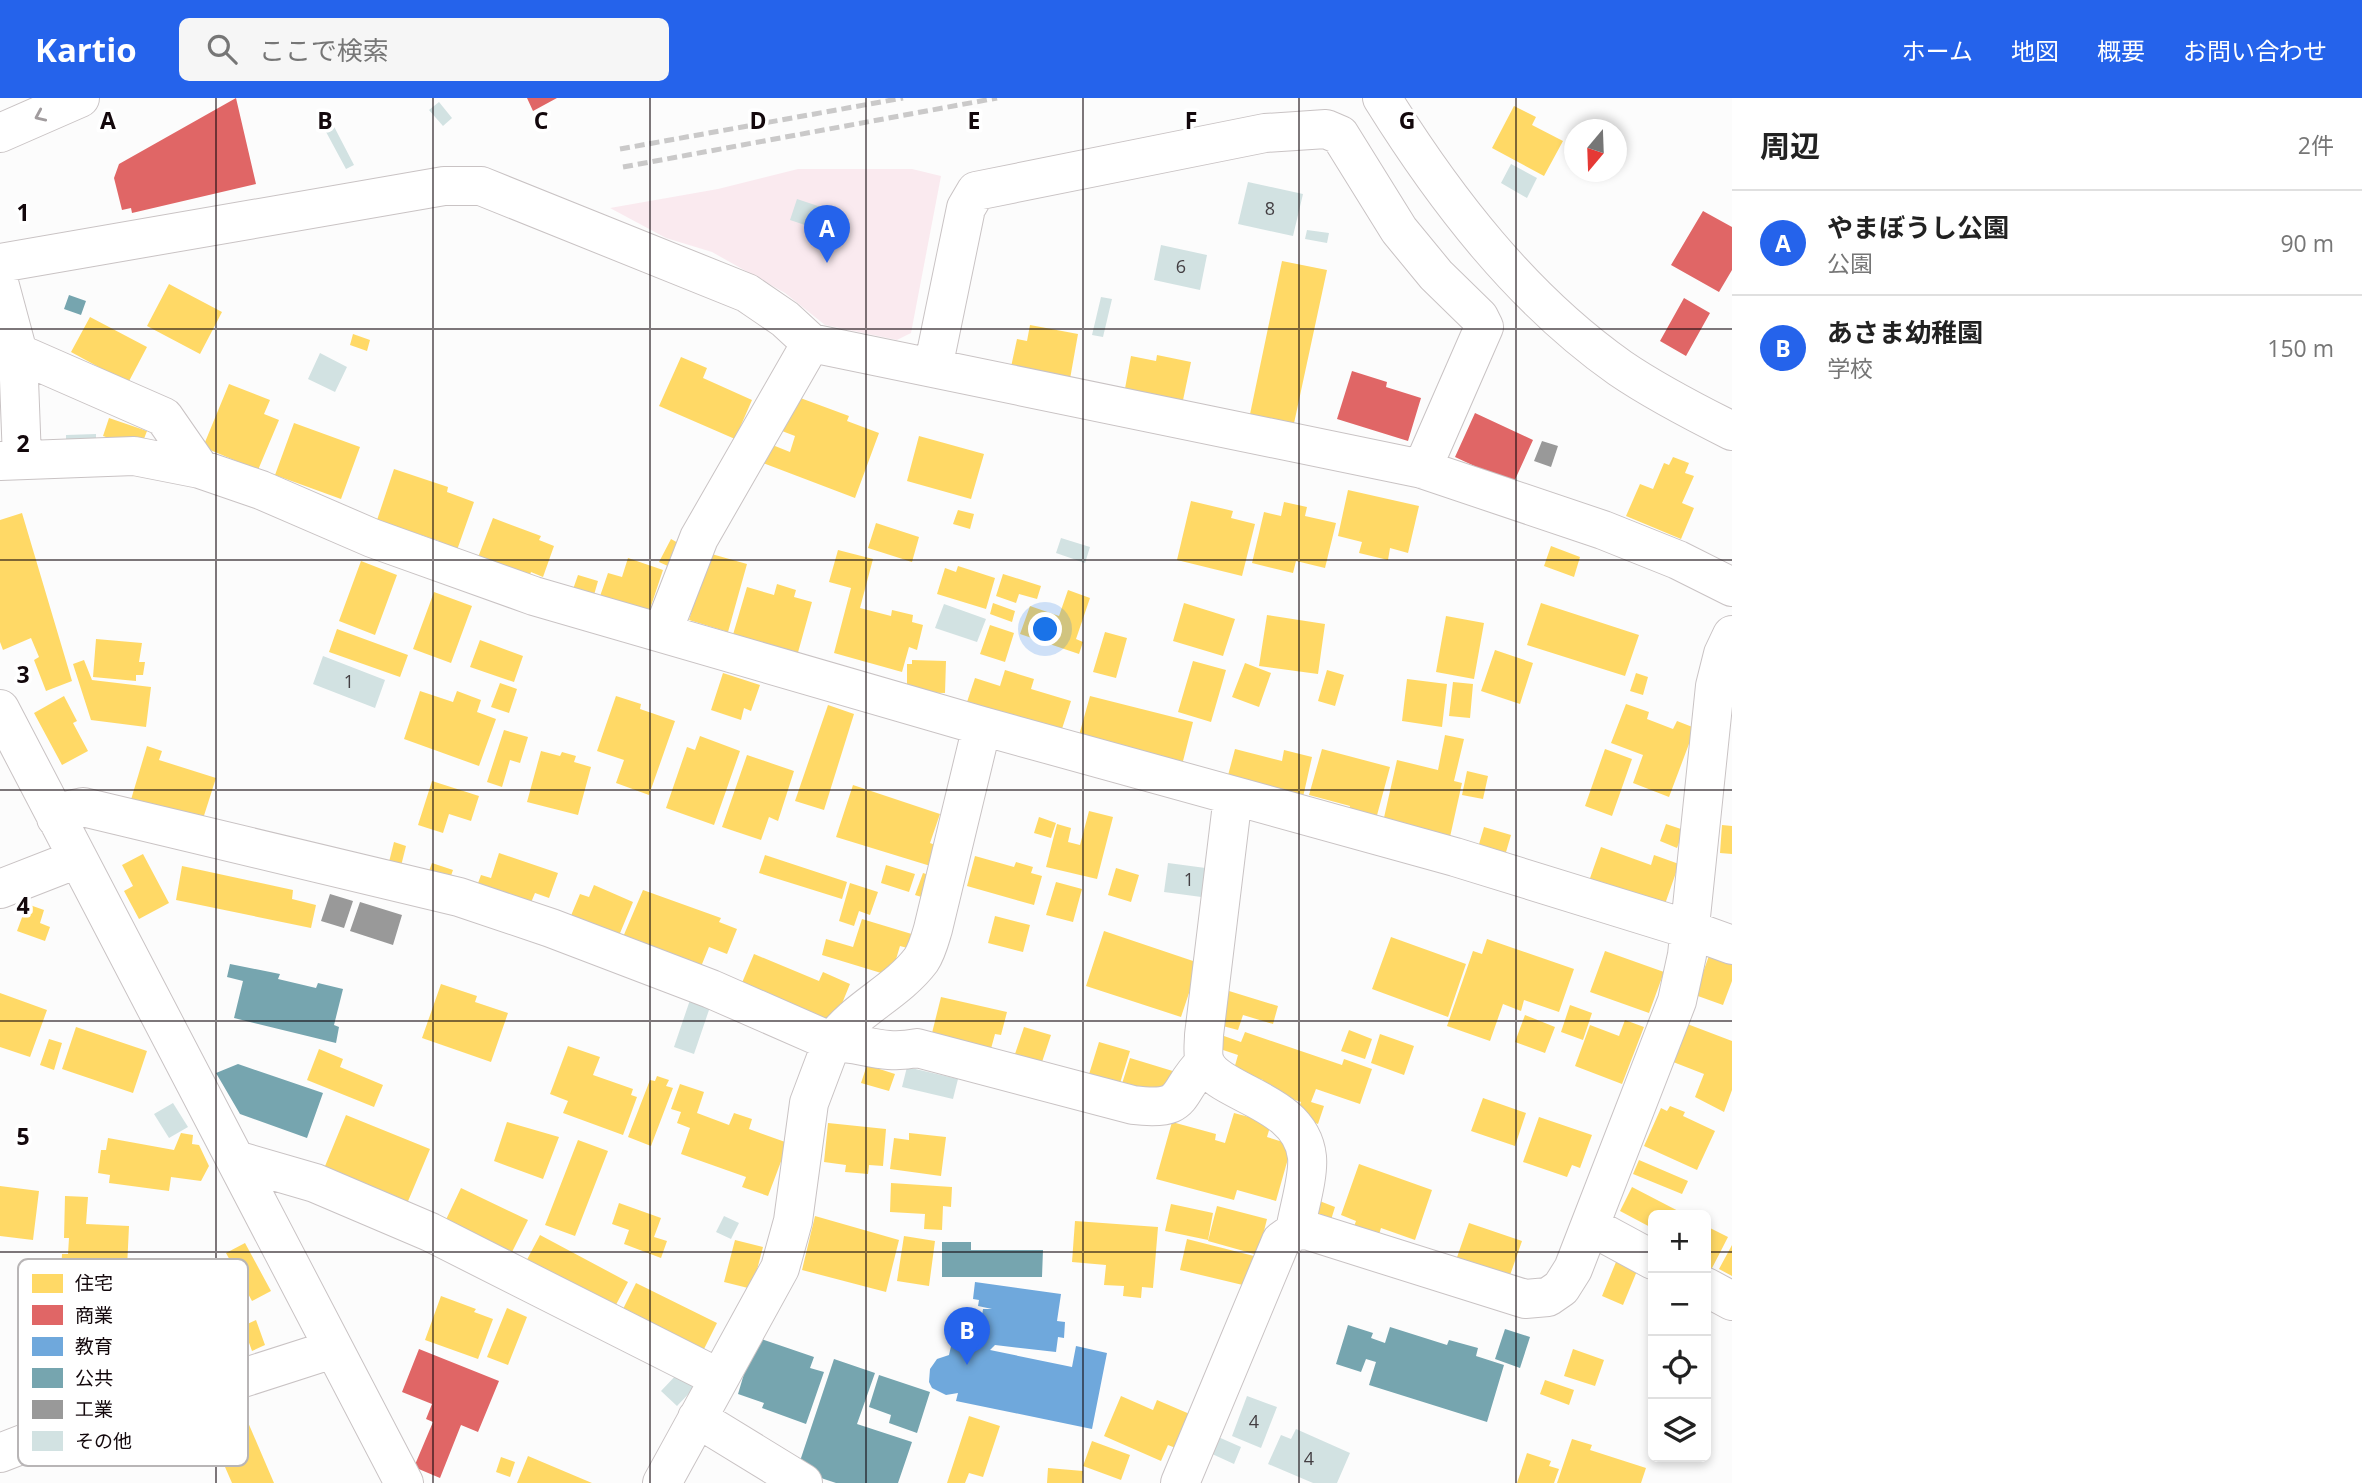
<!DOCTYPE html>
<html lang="ja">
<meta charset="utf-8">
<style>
body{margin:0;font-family:"Open Sans","Noto Sans JP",sans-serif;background:#f6f6f6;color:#222}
.controls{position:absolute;right:21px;bottom:21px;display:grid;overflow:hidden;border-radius:10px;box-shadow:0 4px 10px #0003}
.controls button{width:63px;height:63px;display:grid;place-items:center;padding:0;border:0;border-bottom:2px solid #e0e0e0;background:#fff;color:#222;font:35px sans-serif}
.compass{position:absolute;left:1564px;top:21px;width:63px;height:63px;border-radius:50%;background:#fff;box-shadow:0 4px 10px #0003;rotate:199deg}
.you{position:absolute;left:1046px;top:532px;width:24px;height:24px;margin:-18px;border:5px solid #fff;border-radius:50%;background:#1a73e8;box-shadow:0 0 0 10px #1a73e833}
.badge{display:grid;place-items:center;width:46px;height:46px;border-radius:50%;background:#2563eb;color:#fff;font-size:23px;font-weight:700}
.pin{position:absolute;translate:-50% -58px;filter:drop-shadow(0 2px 4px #0008)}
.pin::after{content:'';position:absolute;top:37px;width:24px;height:21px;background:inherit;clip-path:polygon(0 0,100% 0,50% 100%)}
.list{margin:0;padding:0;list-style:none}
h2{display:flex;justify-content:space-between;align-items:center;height:91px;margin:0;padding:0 28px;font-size:30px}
h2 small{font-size:23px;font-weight:400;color:#767676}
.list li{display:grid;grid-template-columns:46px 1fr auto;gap:21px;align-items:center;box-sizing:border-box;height:105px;padding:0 28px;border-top:2px solid #e0e0e0}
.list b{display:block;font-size:26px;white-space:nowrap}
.list p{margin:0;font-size:23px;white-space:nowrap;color:#767676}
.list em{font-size:23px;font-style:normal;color:#767676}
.icon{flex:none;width:38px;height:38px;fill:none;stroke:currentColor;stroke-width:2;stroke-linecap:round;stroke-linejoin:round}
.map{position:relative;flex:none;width:1732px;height:1385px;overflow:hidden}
header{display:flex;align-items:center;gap:42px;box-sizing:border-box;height:98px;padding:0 35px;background:#2563eb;color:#fff}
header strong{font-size:33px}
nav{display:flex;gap:38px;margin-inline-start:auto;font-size:24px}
.search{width:490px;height:63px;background:#f6f6f6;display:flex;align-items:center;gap:18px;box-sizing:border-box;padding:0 24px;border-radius:10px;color:#767676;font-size:26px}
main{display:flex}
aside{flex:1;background:#fff}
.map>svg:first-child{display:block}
.green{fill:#faeaef}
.homes{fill:#ffd966}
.shops{fill:#e06666}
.schools{fill:#6fa8dc}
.public{fill:#76a5af}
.industry{fill:#999}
.building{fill:#d2e2e2}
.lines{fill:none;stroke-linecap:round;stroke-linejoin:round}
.minor-casing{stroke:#c9c3c4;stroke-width:40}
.highway-casing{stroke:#c9c3c4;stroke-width:40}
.minor{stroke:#fff;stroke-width:38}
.highway{stroke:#fff;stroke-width:38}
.rail{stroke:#cac9c9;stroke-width:5;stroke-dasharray:10 5;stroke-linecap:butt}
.oneway{stroke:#a19c9e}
.grid{fill:none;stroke:#13080c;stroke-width:2;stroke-opacity:0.55}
.labels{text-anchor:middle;stroke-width:7;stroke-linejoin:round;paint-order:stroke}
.number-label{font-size:18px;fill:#433e42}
.key{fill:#fff;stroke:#b8b5b6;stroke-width:2}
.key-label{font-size:19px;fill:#13080c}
.grid-label{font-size:23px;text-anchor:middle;font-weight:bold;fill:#13080c;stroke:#fff;stroke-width:7;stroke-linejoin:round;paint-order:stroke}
</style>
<header>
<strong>Kartio</strong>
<div class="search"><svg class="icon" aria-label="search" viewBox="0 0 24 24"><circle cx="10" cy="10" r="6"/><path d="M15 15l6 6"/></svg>ここで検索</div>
<nav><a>ホーム</a><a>地図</a><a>概要</a><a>お問い合わせ</a></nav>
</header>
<main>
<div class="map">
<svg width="1732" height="1385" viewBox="0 0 1732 1385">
<rect width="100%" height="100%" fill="#fcfcfc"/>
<path class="green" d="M798,71H912L941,78L911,235L897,242L825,227L785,195L712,154L666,140L610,110L718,91Z"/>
<path class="homes" d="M1514,8L1536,19L1532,27L1563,43L1544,78L1492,50Z
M1282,163L1327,172L1293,330L1249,321Z
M169,186L222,214L200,256L147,228Z
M90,219L147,249L128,285L71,254Z
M1030,227L1078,236L1070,281L1011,269L1017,241L1027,243Z
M353,236L370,242L367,253L350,247Z
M1157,257L1191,264L1182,307L1124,296L1131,258L1156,263Z
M681,259L707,270L703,280L752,302L735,341L659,308Z
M229,286L270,302L264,316L279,322L258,372L203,349Z
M795,298L849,318L847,323L879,335L855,400L763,365L770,346L790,354L795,338L782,333Z
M109,320L147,333L140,351L103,338Z
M294,325L360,349L341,401L275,377Z
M919,338L984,356L971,401L907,383Z
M1673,359L1689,365L1685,375L1694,378L1682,405L1694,410L1681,441L1626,418L1640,386L1653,391L1664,365L1669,367Z
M394,371L448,389L447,394L474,404L456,455L438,448L439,443L377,422Z
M1348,392L1419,408L1408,455L1390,450L1388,462L1359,455L1362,444L1338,438Z
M1191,403L1233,413L1231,420L1255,426L1242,478L1177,462Z
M1284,404L1307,409L1305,418L1336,425L1325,470L1296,463L1293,475L1252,465L1264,414L1281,418Z
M958,412L974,416L970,431L953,426Z
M22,415L72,583L46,593L34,562L39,559L31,540L3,552L0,544V422Z
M493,420L541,438L539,442L554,448L543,479L531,474L528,482L477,462Z
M876,425L919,439L912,464L868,450Z
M671,441L680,446L670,469L659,464Z
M1551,448L1580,459L1574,479L1544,468Z
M838,452L873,461L860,510L891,518L892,512L913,517L912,524L923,527L917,552L909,549L902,574L834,555L851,490L829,484Z
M708,455L747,466L728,534L689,522Z
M628,460L663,472L647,520L598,504L608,475L622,479Z
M361,463L397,477L375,537L339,523Z
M958,468L995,480L986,511L937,496L945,470L956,474Z
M1003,476L1041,488L1037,501L1019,496L1016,505L996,498Z
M578,477L598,483L592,504L571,497Z
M777,486L796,492L794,499L812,504L797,558L732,540L747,489L774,497Z
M1068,492L1090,500L1076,541L1083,544L1079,556L1020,536L1030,508L1059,518Z
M434,494L472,508L451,565L413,551Z
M993,505L1015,513L1012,524L990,516Z
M1184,505L1235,521L1223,558L1173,543Z
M1541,505L1639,537L1625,578L1527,547Z
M1267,517L1325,526L1318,576L1259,568Z
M1446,518L1484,525L1474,581L1436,574Z
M990,527L1014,535L1005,564L980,556Z
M337,531L408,557L400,579L329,554Z
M1105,534L1127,540L1116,580L1093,574Z
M96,541L142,545L139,564H145L143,577H136V583L93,579Z
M480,542L523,558L514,584L470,569Z
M1495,552L1533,565L1520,606L1481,593Z
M84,562L92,582L151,589L146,629L91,622L73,566Z
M912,562L946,563L945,595L907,594V566H912Z
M1193,563L1226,572L1211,624L1178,614Z
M1245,565L1271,575L1259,609L1232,599Z
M1005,572L1034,581L1031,591L1071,603L1060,637L966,607L975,580L1000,588Z
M1327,572L1344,577L1335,608L1318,603Z
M723,575L760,587L751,613L744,610L741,622L711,612Z
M1636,575L1648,579L1643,597L1630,593Z
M1407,581L1447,586L1442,629L1402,623Z
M1453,584L1473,586L1470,620L1449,618Z
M500,585L517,591L509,615L491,609Z
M420,593L453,604L457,593L481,602L477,614L496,621L479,668L404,641Z
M64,598L77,623L73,625L88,653L62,667L34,615Z
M616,598L641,606L640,611L675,623L649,697L616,685L624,662L597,653Z
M1090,598L1193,624L1182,667L1078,641Z
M1626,606L1649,614L1647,621L1673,631L1677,623L1695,630L1669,699L1633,685L1643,657L1611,645Z
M828,607L854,616L824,712L795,703Z
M504,632L528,639L520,665L510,662L502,689L487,684Z
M1445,637L1464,641L1454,683L1462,685L1450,739L1383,724L1397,662L1438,672Z
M700,638L740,653L714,727L666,710L687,649L695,652Z
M147,648L162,653L159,662L216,680L201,727L130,705Z
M1235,651L1282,663L1284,652L1312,659L1303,699L1227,681Z
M1322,651L1390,669L1376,721L1349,713L1350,708L1309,697Z
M1605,651L1632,661L1612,718L1585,708Z
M541,653L560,658L562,654L576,658L574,664L591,669L578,717L527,704Z
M747,657L794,673L778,723L769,719L761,742L722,729Z
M1467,673L1488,678L1483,701L1462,697Z
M432,683L479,698L471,723L449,716L443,735L418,727Z
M853,687L940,716L930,745L943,750L937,770L836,739Z
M1089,713L1113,719L1097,781L1046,769L1057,726L1071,730L1068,744L1080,747Z
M1039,719L1056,725L1051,740L1034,735Z
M1666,726L1684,732L1677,750L1660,743Z
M1722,727L1732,728V756L1720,755Z
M1484,729L1511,737L1504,761L1477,753Z
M394,744L406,748L399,776L387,772Z
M1601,749L1651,767L1654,757L1679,766L1664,809L1589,783Z
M499,755L558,775L549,800L535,795L530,807L477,788L481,777L491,780Z
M143,756L169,805L139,821L124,793L133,788L122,767Z
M765,757L847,784L842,801L759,775Z
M975,758L1014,769L1016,764L1033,769L1031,775L1042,778L1034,807L967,788Z
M432,765L453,772L447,789L426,781Z
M886,767L915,776L909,794L881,785Z
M182,768L293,792L292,801L316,807L311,830L176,802Z
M1116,770L1139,777L1131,804L1108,797Z
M923,775L938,780L931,802L915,797Z
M1056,784L1082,791L1073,824L1046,817Z
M850,785L878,794L870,817L859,813L854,828L839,823Z
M594,787L633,804L618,840L570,820L580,796L589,799Z
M643,792L721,820L719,824L737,831L727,856L709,849L700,871L623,839Z
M27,806L44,812L40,825L50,829L45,843L17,833Z
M995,818L1030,827L1023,854L988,845Z
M862,821L915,837L911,851L900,848L891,878L822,857L826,841L853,849Z
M1104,833L1199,865L1181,919L1086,888Z
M1391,839L1466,866L1448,919L1372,891Z
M1487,841L1574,871L1559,914L1524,902L1521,913L1503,906L1490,943L1447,928L1473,853L1482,856Z
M1711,852L1732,860V883L1723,907L1695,897Z
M1605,853L1664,874L1649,915L1590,894Z
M754,856L819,883L823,874L850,886L832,930L739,892Z
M441,886L477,898L475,904L508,915L491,964L422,940Z
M1229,893L1278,908L1273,926L1243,917L1238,932L1219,927Z
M0,895L47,912L30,959L0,949Z
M941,899L1007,914L1001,937L995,936L989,958L930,943Z
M1570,907L1592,915L1583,942L1561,934Z
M1525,917L1555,929L1545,955L1515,944Z
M1625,922L1644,929L1622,986L1575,968L1590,927L1619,938Z
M1682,924L1732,943V992L1724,1014L1695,999L1704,976L1668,962Z
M76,929L147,953L133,995L62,971Z
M1024,929L1051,937L1042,964L1015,956Z
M1349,932L1372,941L1365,961L1341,953Z
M1245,934L1342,967L1344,961L1372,971L1360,1006L1316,991L1311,1004L1324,1008L1318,1026L1296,1018L1301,1004L1260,990L1263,982L1234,971L1238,957L1220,951L1224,938L1241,944Z
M1380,936L1414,948L1404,977L1371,965Z
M49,941L62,945L54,972L40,967Z
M1099,944L1130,953L1117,995L1086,986Z
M568,948L600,959L593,977L633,991L631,997L637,999L623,1037L563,1015L568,1003L550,996Z
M319,951L343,961L340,969L383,987L374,1009L307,982Z
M1130,960L1176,974L1168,1001L1121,989Z
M867,967L895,976L889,993L861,985Z
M657,978L669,982L666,988L673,990L651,1048L628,1039L650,982L655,983Z
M680,986L704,994L697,1015L729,1027L734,1015L752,1021L749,1031L788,1045L768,1098L742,1089L746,1079L681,1056L690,1030L677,1025L681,1014L671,1011Z
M1483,1000L1526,1015L1515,1048L1471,1033Z
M1670,1008L1685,1014L1683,1018L1715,1033L1697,1072L1644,1048L1661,1010L1667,1013Z
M1234,1015L1264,1023L1263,1027L1270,1029L1267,1039L1286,1045L1291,1050L1276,1103L1237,1092L1234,1102L1156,1081L1172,1024L1216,1036L1215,1042L1225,1045Z
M346,1017L430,1051L406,1108L323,1073Z
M1539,1019L1592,1037L1580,1070L1572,1067L1567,1079L1523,1064Z
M507,1024L559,1039L543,1081L494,1063Z
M828,1025L886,1031L883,1068L869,1067L868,1076L845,1074L846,1067L824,1064Z
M181,1035L193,1037L192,1046L199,1047L209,1068L201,1083L171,1079L169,1093L109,1085L110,1077L98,1075L101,1052H106L108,1040L174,1052Z
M909,1035L946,1039L941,1078L890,1071L894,1040L909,1042Z
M578,1042L608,1053L575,1138L545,1127Z
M1639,1062L1688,1083L1682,1096L1633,1076Z
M1359,1066L1432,1092L1415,1142L1381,1130L1377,1143L1352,1134L1356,1123L1341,1117Z
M891,1085L952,1089L951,1109L943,1108L942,1132L924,1131L925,1116L890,1114Z
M0,1088L39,1093L33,1142L0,1138Z
M1632,1089L1686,1117H1653V1144L1646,1140L1652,1130L1620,1113Z
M461,1090L528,1122L508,1162L442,1130Z
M65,1098L88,1099L86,1126L129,1128L127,1170H121L120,1181L79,1179V1199H60L62,1156H68L69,1140H64Z
M1317,1102L1335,1109L1330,1125L1312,1119Z
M619,1105L661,1120L654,1139L667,1143L661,1160L624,1146L629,1132L612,1126Z
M1171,1106L1213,1115L1208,1142L1165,1133Z
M1217,1108L1267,1121L1258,1157L1208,1143Z
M815,1118L899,1142L886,1194L802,1172Z
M1075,1123L1158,1129L1153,1190L1142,1189L1141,1200L1123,1198L1124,1188L1104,1187L1106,1167L1072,1164Z
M1469,1125L1522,1143L1508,1183L1455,1165Z
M1706,1128L1728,1139L1710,1174L1706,1171Z
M540,1137L628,1184L609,1220L521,1173Z
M904,1138L935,1143L929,1188L897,1183Z
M1187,1141L1254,1158L1247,1188L1180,1172Z
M735,1142L763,1149L752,1191L724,1184Z
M245,1145L271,1193L252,1203L226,1155Z
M1732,1147V1178L1719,1171Z
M1616,1164L1637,1173L1623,1207L1602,1198Z
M636,1185L717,1225L700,1259L619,1219Z
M441,1198L476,1211L474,1214L493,1221L478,1261L425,1242Z
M507,1210L527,1219L508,1267L487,1259Z
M256,1222L265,1247L252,1253L243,1228Z
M1573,1251L1604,1262L1595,1288L1564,1278Z
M1545,1282L1574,1292L1569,1307L1540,1296Z
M1121,1298L1153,1312L1157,1302L1192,1317L1178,1351L1168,1347L1161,1363L1104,1338Z
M241,1308L274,1385H232L205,1323Z
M969,1318L1000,1328L983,1379L969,1375L965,1385H947Z
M1572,1341L1592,1347L1590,1352L1646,1370L1641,1385H1557Z
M1092,1343L1130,1357L1121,1382L1083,1368Z
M1527,1355L1551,1363L1549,1368L1559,1371L1554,1385H1517Z
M528,1358L592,1385H517Z
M501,1359L515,1364L510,1379L496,1374Z
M1048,1370L1083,1373L1082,1385H1047Z"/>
<path class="shops" d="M236,0L256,86L132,115L131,110L122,112L114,80L119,66Z
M527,0H557L533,13Z
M1703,113L1732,129V172L1719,194L1671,167Z
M1684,200L1710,215L1686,258L1660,243Z
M1352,273L1387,284L1386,289L1421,300L1408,343L1337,321Z
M1475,315L1533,342L1513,386L1455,359Z
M419,1251L499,1283L478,1334L461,1327L440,1380L414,1369L433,1324L426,1321L432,1306L402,1294Z"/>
<path class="schools" d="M975,1184L1061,1196L1057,1223L1065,1224L1064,1240L1058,1239L1056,1254L995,1247L990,1252L1072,1269L1076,1248L1107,1255L1092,1331L956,1303L958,1295L946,1297L932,1290L929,1284L930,1271L937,1261L949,1257L952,1244L975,1249L990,1232L980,1231L983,1211H992L978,1208L979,1202L973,1201Z"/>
<path class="public" d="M69,197L86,203L81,217L64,211Z
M230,866L280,876L278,881L316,890L318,885L343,891L334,927L339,929L336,945L234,920L243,883L227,879Z
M238,966L323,995L307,1040L240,1016L216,975Z
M942,1144H971V1152H1043L1042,1179H942Z
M1348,1227L1373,1235L1371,1240L1385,1245L1390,1229L1447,1247L1449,1242L1478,1250L1476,1258L1504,1267L1487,1324L1369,1287L1376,1264L1366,1261L1361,1274L1336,1266Z
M1505,1231L1530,1239L1520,1270L1495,1261Z
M755,1239L814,1259L810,1270L824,1274L806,1326L762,1310L764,1305L738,1296Z
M834,1261L875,1275L857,1326L912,1344L898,1385H836L797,1372Z
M879,1277L930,1294L917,1335L889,1325L891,1317L869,1309Z"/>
<path class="industry" d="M1542,343L1558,348L1551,369L1534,363Z
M330,796L353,803L344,830L321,823Z
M360,804L402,817L393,847L350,833Z"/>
<path class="building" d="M439,4L452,20L443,28L429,12Z
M327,15L354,67L346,71L318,19Z
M1511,66L1537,80L1527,100L1501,85Z
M1248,84L1303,96L1293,138L1238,126Z
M797,101L821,109L814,130L790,122Z
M1307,132L1329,135L1327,145L1305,141Z
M1161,147L1207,157L1200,192L1154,182Z
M1101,199L1112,201L1103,239L1092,237Z
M320,255L347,269L335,294L308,281Z
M96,336V350L66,351V337Z
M1061,440L1090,449L1085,465L1056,455Z
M944,506L986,521L977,544L935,530Z
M323,558L385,582L375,610L313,586Z
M1168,765L1213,771L1209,800L1164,794Z
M690,902L710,909L694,956L674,949Z
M907,969L958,981L953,1001L902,989Z
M173,1005L188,1029L169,1040L154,1016Z
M724,1118L739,1125L731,1141L716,1134Z
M680,1273L696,1288L677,1308L661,1293Z
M1247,1298L1277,1309L1261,1350L1232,1338Z
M1296,1331L1350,1355L1337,1385H1313L1268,1366L1281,1337L1291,1341Z
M1216,1338L1241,1349L1234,1366L1210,1355Z"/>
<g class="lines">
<g class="minor-casing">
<path id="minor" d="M1382,0C1445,101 1521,200 1620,270C1655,294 1694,314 1732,333
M0,165L444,88H481L747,195L785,221L811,245L1422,371L1603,432L1678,462L1732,489
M0,188L18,255L22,361
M18,255L164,319L200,371
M933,270L966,110L976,93L1265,35L1326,31L1340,37L1399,132L1436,177L1479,219L1484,229L1422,371
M0,363L134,358L200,371L261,392L372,440L534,498L982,628L1455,759L1688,831L1732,847
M663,533L699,440L811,245
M0,611L404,1385
M1233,698L1204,937C1204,945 1202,957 1205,964C1216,996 1301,1001 1307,1059C1309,1079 1298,1113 1295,1133
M56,720L69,712L83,709L459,799L551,830L711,891L832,944C856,910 896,895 921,862C927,853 930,841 933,831L982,628
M0,791L77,761
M236,1062L315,1085L430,1134L719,1280
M1592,1129L1653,1162
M1706,1189L1732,1203
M697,1320L803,1385
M0,1355L98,1317L168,1304L333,1251
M662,1385L780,1170L793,1123L809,1005L832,944C864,945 883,957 917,950L1133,1007C1190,1014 1173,995 1205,964
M1180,1385L1281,1143L1295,1133L1306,1132L1525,1201L1548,1199L1561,1190L1573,1171L1677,903L1687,857L1715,588L1723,556L1732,537"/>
</g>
<g class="highway-casing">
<path id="highway" d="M0,35L80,0"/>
</g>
<use href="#minor" class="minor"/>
<use href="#highway" class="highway"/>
<path class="rail" d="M620,51L903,0
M623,69L997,0"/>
</g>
<defs><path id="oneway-chevron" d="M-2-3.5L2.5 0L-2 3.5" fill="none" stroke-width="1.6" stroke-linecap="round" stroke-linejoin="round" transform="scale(1.75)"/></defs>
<use class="oneway" href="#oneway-chevron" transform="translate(40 18) rotate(156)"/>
<path class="grid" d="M216,0V1385M433,0V1385M650,0V1385M866,0V1385M1083,0V1385M1299,0V1385M1516,0V1385M0,231H1732M0,462H1732M0,692H1732M0,923H1732M0,1154H1653M1706,1154H1732"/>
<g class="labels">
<g class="number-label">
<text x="1270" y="117">8</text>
<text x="1181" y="175">6</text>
<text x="349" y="590">1</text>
<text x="1189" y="788">1</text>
<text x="1254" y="1330">4</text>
<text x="1309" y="1367">4</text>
</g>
</g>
<rect x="18" y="1161" width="230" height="207" rx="10" class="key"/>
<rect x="32" y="1176" width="31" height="19" fill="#ffd966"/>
<rect x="32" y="1207" width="31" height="20" fill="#e06666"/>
<rect x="32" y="1239" width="31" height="19" fill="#6fa8dc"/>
<rect x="32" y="1270" width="31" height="20" fill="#76a5af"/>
<rect x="32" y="1302" width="31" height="19" fill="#999"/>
<rect x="32" y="1333" width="31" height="20" fill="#d2e2e2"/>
<g class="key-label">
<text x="75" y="1192">住宅</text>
<text x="75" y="1224">商業</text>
<text x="75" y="1255">教育</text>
<text x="75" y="1287">公共</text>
<text x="75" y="1318">工業</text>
<text x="75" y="1350">その他</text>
</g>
<g class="grid-label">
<text x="108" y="31">A</text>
<text x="325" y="31">B</text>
<text x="541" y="31">C</text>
<text x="758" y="31">D</text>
<text x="974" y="31">E</text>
<text x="1191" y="31">F</text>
<text x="1407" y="31">G</text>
<text x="23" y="123">1</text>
<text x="23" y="354">2</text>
<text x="23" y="585">3</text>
<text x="23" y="816">4</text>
<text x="23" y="1047">5</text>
</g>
</svg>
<div class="controls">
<button>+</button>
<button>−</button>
<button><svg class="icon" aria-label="locate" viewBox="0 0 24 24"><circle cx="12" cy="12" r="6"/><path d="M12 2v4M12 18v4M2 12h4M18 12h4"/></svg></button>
<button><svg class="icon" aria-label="layers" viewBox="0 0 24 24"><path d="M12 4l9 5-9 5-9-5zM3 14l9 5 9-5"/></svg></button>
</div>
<svg class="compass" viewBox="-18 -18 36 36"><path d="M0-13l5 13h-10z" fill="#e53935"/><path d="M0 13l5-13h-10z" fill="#767676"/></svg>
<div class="you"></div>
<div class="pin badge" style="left:827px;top:165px">A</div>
<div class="pin badge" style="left:967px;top:1267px">B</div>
</div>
<aside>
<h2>周辺<small>2件</small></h2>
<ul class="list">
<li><span class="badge">A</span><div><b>やまぼうし公園</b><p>公園</p></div><em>90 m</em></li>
<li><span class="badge">B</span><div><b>あさま幼稚園</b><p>学校</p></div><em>150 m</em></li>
</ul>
</aside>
</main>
